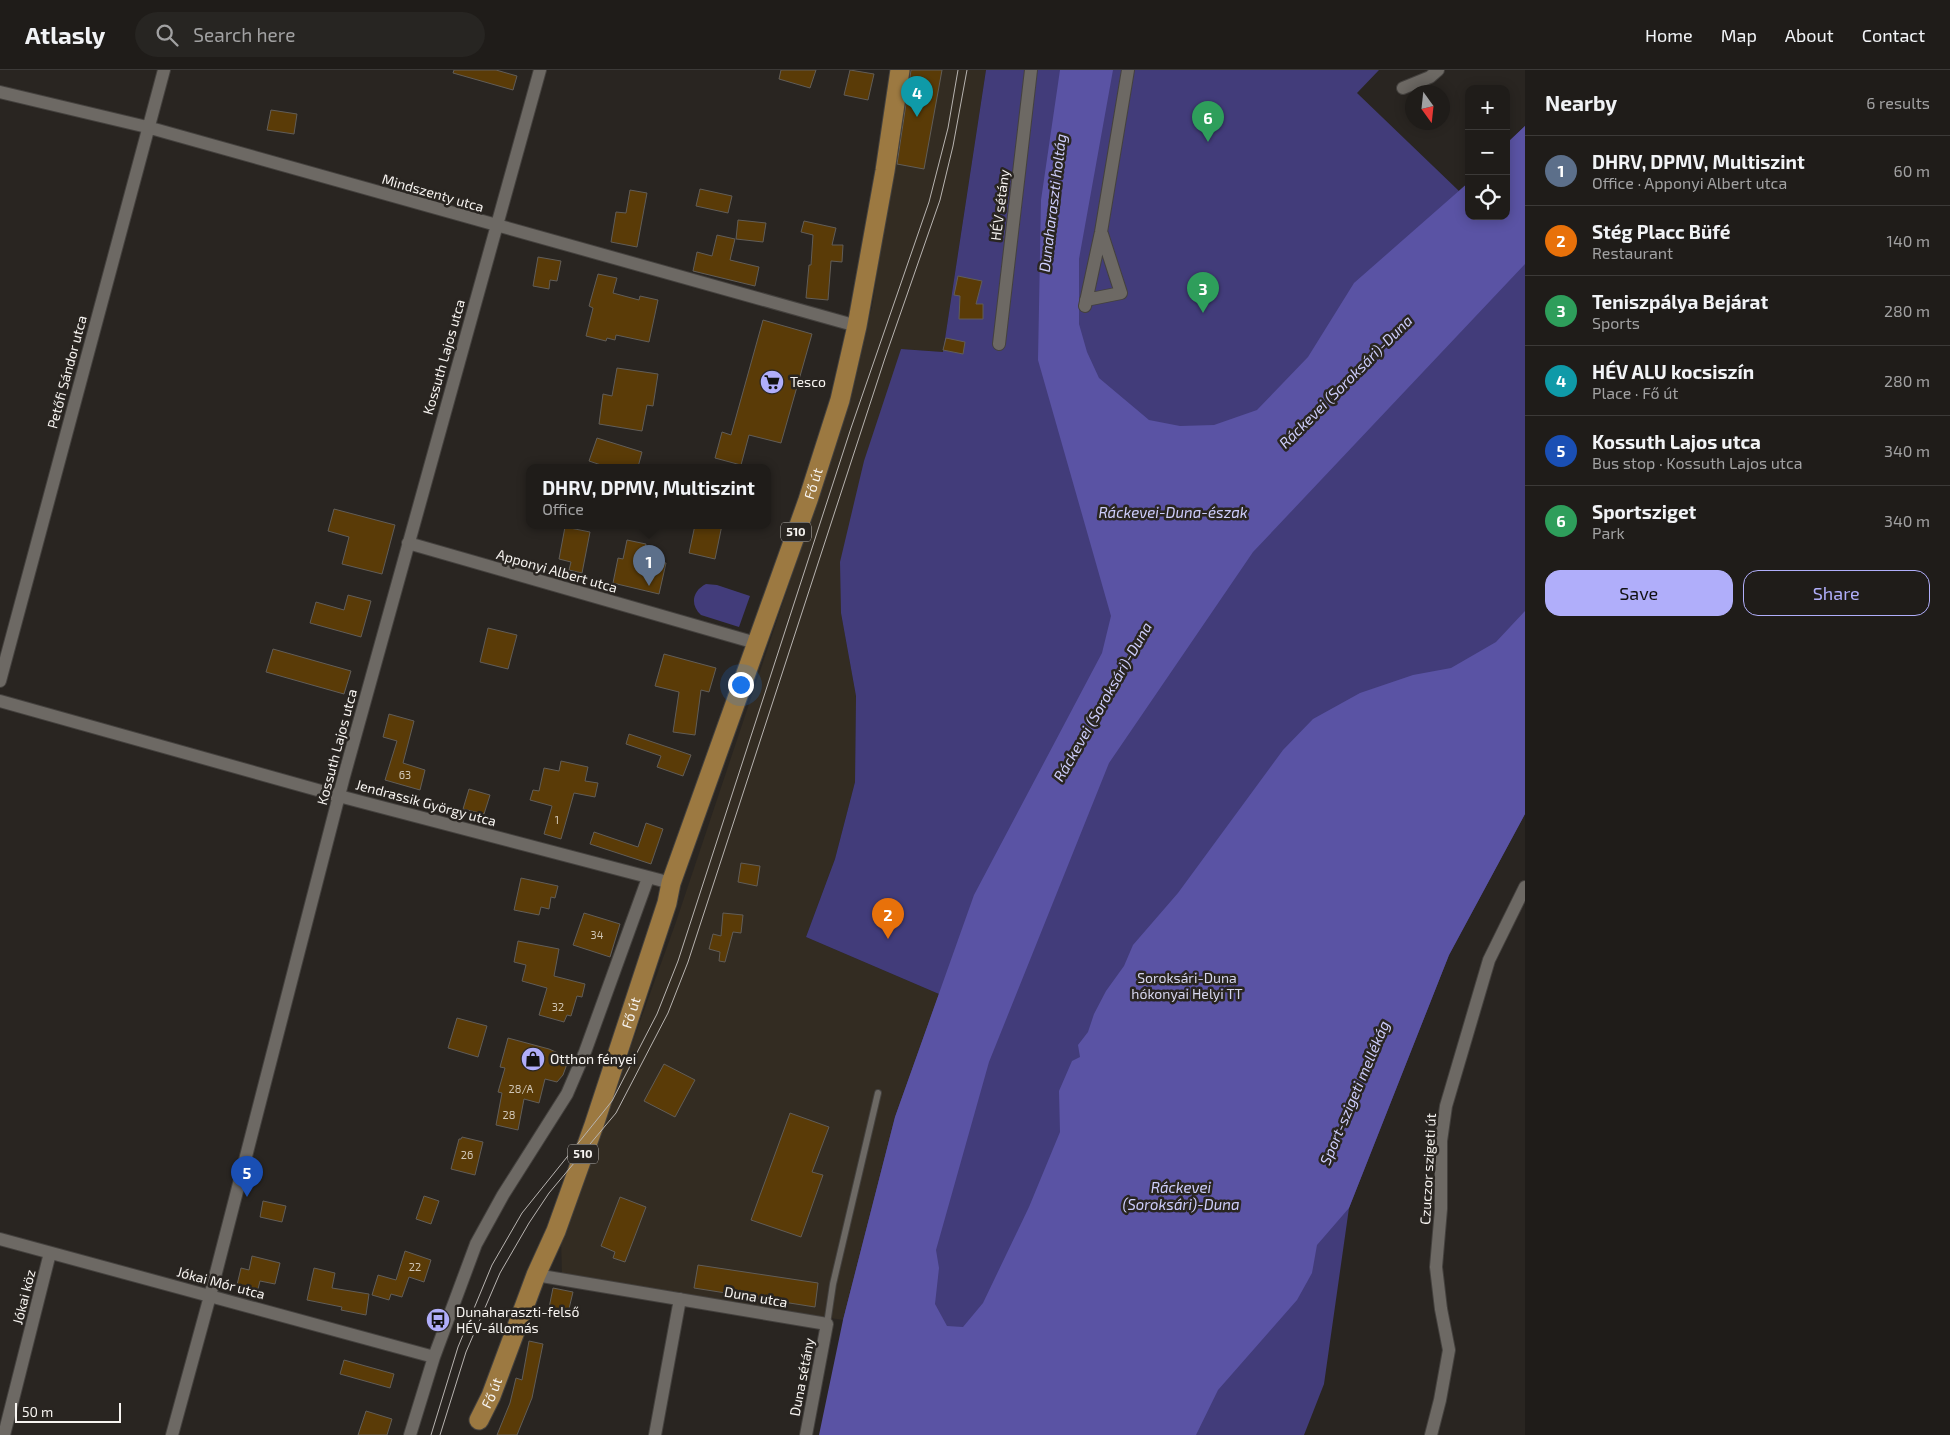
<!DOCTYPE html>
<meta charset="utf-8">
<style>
body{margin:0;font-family:"Exo 2",sans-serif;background:#272522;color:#f1f3f6}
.controls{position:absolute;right:15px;top:15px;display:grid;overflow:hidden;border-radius:10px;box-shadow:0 2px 12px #0003}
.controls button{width:45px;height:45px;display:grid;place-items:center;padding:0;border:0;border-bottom:1px solid #3c3a38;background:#1f1c19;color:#f1f3f6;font:25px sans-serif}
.compass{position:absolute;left:1405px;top:15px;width:45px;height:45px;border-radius:50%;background:#1f1c19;box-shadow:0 2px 12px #0003;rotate:165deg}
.scale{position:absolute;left:15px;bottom:12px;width:106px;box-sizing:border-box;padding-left:5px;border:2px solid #f7f4f1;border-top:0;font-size:14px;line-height:18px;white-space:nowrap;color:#f7f4f1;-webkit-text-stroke:4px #292521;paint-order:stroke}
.you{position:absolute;left:740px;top:614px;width:18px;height:18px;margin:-12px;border:4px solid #fff;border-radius:50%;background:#1a73e8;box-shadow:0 0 0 8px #1a73e833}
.badge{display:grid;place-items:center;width:32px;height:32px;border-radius:50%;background:#b0aefa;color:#fff;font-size:16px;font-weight:700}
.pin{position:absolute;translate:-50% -41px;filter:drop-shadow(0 1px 2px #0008)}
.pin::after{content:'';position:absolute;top:26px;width:18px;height:15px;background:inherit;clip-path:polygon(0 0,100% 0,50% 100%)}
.popup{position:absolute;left:526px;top:394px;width:245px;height:65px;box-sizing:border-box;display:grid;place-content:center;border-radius:10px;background:#1f1c19;filter:drop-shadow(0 1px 4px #0005);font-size:16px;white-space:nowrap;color:#a1a1a2}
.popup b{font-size:19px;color:#f1f3f6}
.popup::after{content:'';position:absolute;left:50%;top:100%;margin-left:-10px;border:10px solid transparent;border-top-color:#1f1c19}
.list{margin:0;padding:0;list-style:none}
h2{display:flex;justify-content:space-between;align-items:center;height:65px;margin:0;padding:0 20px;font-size:21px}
h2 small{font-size:16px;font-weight:400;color:#a1a1a2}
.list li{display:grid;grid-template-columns:32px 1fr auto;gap:15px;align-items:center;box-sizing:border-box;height:70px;padding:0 20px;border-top:1px solid #3c3a38}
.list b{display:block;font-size:19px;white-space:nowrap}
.list p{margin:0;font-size:16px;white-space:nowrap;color:#a1a1a2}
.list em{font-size:16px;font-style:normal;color:#a1a1a2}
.actions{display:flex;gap:10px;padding:15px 20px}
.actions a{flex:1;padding:11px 0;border:1px solid #b0aefa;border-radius:15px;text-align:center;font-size:18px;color:#b0aefa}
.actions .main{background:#b0aefa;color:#111}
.icon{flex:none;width:28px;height:28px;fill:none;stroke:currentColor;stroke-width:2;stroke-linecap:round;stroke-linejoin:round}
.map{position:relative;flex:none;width:1525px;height:1365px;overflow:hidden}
header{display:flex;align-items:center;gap:30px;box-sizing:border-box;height:70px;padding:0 25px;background:#1f1c19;border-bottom:1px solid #3c3a38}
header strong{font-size:24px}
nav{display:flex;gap:28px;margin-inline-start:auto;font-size:18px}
.search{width:350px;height:45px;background:#272522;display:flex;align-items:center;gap:12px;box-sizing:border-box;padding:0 18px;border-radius:28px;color:#a1a1a2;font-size:19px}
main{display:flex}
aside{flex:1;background:#1f1c19}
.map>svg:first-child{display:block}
.built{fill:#332c22}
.green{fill:#423c7a}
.water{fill:#5a53a4}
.building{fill:#5a3b07;stroke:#615d58}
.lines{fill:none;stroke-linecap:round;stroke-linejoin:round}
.lane-casing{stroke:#44413e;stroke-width:8}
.street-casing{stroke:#44413e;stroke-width:14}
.primary-casing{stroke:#44413e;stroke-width:21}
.lane{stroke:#6d6964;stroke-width:6}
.street{stroke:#6d6964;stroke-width:12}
.primary{stroke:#9c7941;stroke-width:19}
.tram{stroke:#b8b4b1;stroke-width:1}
.labels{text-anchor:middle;stroke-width:5;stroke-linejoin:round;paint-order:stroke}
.number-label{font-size:11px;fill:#d0c6b6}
.shield{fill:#292521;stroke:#b9b6b3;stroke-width:1}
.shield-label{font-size:12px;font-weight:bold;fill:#f7f4f1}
.street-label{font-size:14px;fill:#f7f4f1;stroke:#292521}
.poi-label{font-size:14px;fill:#f7f4f1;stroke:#292521;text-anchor:start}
.park-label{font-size:14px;fill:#d6d6ed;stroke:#292521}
.water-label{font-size:15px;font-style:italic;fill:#cecefc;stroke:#292521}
</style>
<header>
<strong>Atlasly</strong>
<div class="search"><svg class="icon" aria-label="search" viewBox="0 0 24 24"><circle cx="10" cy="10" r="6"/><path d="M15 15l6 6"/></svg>Search here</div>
<nav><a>Home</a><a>Map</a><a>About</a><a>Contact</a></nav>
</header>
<main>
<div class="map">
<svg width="1525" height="1365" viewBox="0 0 1525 1365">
<rect width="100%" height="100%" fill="#292521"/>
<path class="built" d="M907,0H986L943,282L901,279L841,543L856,626L855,712L835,789L806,867L939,924L895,1047L843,1250L562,1205L561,1169L676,852L819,425L872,237Z"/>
<path class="green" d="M986,0H1379L1357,23L1459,121L1469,112V146H1506V74L1525,56V744L1449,885L1349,1138L1324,1314L1304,1365H969L843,1250L895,1047L939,924L806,867L835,789L855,712L856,626L841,543L840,492L864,391L901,279L943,282Z
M706,514L717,515L750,526L739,557L701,545C690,535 692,521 706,514Z"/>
<path class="water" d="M1060,0H1113L1079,189V254L1087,282L1099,308L1149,350L1180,356L1214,355L1257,340L1308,287L1354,213L1469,112V146H1506V74L1525,56V194L1253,482L1109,693L989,992L936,1180L939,1198L935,1234L947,1256L963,1257L983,1233L1029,1137L1060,1062L1059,1021L1072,991L1080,987L1078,975L1088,962L1094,944L1106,921L1124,896L1133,875L1178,823L1283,680L1313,649L1360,623L1413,605L1451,598L1496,572L1525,541V744L1449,885L1349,1138L1317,1175L1312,1203L1297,1230L1218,1320L1196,1365H819L843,1250L895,1047L974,825L1102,583L1111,546L1038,290L1041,130Z"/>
<path class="building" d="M454,0H496L517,6L513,20L453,3Z
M781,0H816L810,18L779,9Z
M850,0L874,4L868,30L844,25Z
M911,0H942L924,99L897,94Z
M271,40L297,44L294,64L267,60Z
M700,119L732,126L728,143L696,136Z
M630,120L647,123L637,177L611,172L616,142L626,143Z
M738,150L766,153L763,172L736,169Z
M804,151L836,158L832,175H843L842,192L831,191L828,230L806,228L809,195H811L813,165L801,162Z
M717,165L735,169L730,190L759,197L755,216L693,201L697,182L712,186Z
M538,187L561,191L557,211L550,210L549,219L533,216Z
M598,204L617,208L613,223L639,230L640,226L658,230L649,272L616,265L615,270L607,268L606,271L586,266L593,238L589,236Z
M958,206L982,211L976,234H983V249H959L960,226L954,225Z
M763,250L812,264L781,373L749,365L741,395L715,388L722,362L731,365Z
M946,268L965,272L963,284L943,280Z
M617,298L658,304L653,336L647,335L642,361L599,354L603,324L612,326Z
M597,368L642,382L638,397H607L589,391Z
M334,439L395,455L382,504L342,494L349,467L328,461Z
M695,455H722L715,489L689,483Z
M565,457L590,462L582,503L569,500L571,492L559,489Z
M627,470L646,474L644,483L658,486L657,491L666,493L659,524L613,513L618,488L623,489Z
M348,525L371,531L361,567L310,553L316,532L344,540Z
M488,558L517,565L508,599L480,592Z
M273,579L351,601L344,624L266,602Z
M664,584L716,598L709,622L701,620L695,665L673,662L679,622L655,616Z
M389,644L414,651L403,693L425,700L420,720L385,710L397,671L383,667Z
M629,664L691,685L683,706L657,697L661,686L626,674Z
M561,691L588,697L585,711L598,713L595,727L574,723L561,769L544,764L552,736L530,730L533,720L539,721L544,698L559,701Z
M469,719L490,725L484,744L463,739Z
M646,753L663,759L651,794L590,774L594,762L638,777Z
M741,793L760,796L757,816L738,812Z
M521,808L558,816L555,828L551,827L549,839L541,837L539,845L514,840Z
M584,843L620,854L610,887L573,875Z
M723,843L743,845L741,863L733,862L725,892L719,891L720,882L709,879L713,864L721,866Z
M518,871L559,879L554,906L585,914L582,927L577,926L571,946L567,945L564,952L539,945L547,918L522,911L526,895L514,892Z
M457,948L487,956L478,987L448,978Z
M508,968L549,979L558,983L567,994L563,1005L557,1012L545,1009L539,1033L524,1029L518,1060L496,1055L502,1023L498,1022L505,998L500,997Z
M664,994L695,1010L675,1047L644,1031Z
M790,1043L829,1057L812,1102L823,1105L801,1167L751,1150Z
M462,1067L483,1072L475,1105L451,1099L459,1069H461Z
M424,1126L439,1131L431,1154L416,1149Z
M620,1127L646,1137L625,1192L613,1188L615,1182L601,1176Z
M263,1131L286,1136L282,1152L260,1147Z
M405,1181L431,1190L424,1212L409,1207L402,1227L391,1224L389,1230L372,1225L378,1205L396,1210Z
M252,1186L280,1193L275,1214L260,1211L258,1219L237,1215L241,1198L249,1200Z
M698,1195L818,1213L815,1237L694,1218Z
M314,1198L335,1203L332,1218L369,1224L366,1245L341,1240L342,1237L307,1230Z
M553,1218L573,1222L568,1243L549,1238Z
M529,1271L543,1274L532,1328L517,1365H497L510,1333L516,1308L522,1310Z
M344,1290L394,1304L390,1318L340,1304Z
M366,1341L392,1349L387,1365H358Z"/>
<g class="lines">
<g class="lane-casing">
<path id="lane" d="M827,1254L833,1214L878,1023"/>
</g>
<g class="street-casing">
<path id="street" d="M1403,18L1430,7L1438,0
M0,22L147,57L857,256
M1086,230L1121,223L1102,164
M1085,236L1101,162L1128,0
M999,274L1031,0
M408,473L756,573
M0,611L164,0
M0,631L339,726L671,813
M0,1169L434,1287
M536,1205L827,1254L806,1365
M4,1365L50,1183
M172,1365L210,1226L343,710L540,0
M410,1365L434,1287L476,1174L503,1125L567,1024L585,982L648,808
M655,1365L680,1229
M1431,1365L1440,1330L1449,1280L1441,1239L1436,1197L1441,1139V1071L1446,1036L1489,890L1525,817"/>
</g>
<g class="primary-casing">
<g id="primary">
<path id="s1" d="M479,1350L491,1326L536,1205L556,1161L594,1055L667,833L671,813L808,430L840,330L857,256L885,101L900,0"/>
</g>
</g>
<use href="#lane" class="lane"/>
<use href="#street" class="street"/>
<use href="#primary" class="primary"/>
<path class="tram" d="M431,1365L458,1277L492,1195L522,1143L612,1031L657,944L678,891L851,358L929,132L948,58L958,0
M440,1365L466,1282L500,1203L529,1153L549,1123L616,1043L668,943L688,892L885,288L940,130L953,76L967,0"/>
</g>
<defs>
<g id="supermarket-disc" transform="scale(1.25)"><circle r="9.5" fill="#b0aefa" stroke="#292521"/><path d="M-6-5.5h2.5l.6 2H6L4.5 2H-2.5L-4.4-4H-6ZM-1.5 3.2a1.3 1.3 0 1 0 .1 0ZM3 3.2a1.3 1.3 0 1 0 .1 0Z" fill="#111"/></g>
<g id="shop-disc" transform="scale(1.25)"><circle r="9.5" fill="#b0aefa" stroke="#292521"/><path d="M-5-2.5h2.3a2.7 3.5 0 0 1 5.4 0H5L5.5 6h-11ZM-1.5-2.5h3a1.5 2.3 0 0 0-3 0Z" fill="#111"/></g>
<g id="bus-disc" transform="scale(1.25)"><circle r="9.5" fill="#b0aefa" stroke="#292521"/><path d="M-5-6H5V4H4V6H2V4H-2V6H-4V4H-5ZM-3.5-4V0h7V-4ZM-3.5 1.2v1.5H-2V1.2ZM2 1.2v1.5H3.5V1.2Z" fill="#111"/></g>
</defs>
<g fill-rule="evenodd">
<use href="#supermarket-disc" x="772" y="312"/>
<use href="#shop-disc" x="533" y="989"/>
<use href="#bus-disc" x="438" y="1250"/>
</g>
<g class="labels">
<g class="number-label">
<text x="405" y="709">63</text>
<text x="557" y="754">1</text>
<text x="597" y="869">34</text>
<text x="558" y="941">32</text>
<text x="521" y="1023">28/A</text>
<text x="509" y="1049">28</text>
<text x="467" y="1089">26</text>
<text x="415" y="1201">22</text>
</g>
<g class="shield">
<rect x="781" y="452.5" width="30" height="19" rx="4"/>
<rect x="568" y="1074.5" width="30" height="19" rx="4"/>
</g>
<g class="shield-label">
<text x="796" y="466">510</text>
<text x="583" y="1088">510</text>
</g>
<g class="street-label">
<text transform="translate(433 123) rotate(16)" y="5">Mindszenty utca</text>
<text transform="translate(1000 135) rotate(-83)" y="5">HÉV sétány</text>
<text transform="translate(444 287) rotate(-74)" y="5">Kossuth Lajos utca</text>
<text transform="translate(67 302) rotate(-75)" y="5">Petőfi Sándor utca</text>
<text dy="5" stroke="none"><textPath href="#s1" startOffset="995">Fő út</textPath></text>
<text transform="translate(557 501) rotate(16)" y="5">Apponyi Albert utca</text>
<text transform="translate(337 677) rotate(-75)" y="5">Kossuth Lajos utca</text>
<text transform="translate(426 733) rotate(15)" y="5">Jendrassik György utca</text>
<text dy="5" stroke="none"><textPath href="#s1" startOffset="435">Fő út</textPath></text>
<text transform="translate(1428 1099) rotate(-87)" y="5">Czuczor szigeti út</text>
<text transform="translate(221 1213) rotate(15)" y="5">Jókai Mór utca</text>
<text transform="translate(24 1227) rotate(-76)" y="5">Jókai köz</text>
<text transform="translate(756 1227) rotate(10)" y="5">Duna utca</text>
<text transform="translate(802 1307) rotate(-79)" y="5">Duna sétány</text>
<text dy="5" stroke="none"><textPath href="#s1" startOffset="30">Fő út</textPath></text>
</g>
<g class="poi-label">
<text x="790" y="317">Tesco</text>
<text x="550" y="994">Otthon fényei</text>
<text x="456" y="1247">Dunaharaszti-felső<tspan x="456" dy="16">HÉV-állomás</tspan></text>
</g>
<g class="park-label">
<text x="1187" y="913">Soroksári-Duna<tspan x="1187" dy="16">hókonyai Helyi TT</tspan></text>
</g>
<g class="water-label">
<text transform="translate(1053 133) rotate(-83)" y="5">Dunaharaszti holtág</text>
<text transform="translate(1346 312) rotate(-45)" y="5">Ráckevei (Soroksári)-Duna</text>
<text x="1173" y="448">Ráckevei-Duna-észak</text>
<text transform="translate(1103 632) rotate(-60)" y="5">Ráckevei (Soroksári)-Duna</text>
<text transform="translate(1355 1023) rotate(-67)" y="5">Sport-szigeti mellékág</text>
<text x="1181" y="1123">Ráckevei<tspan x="1181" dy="17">(Soroksári)-Duna</tspan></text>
</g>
</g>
</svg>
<div class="controls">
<button>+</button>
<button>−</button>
<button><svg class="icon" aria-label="locate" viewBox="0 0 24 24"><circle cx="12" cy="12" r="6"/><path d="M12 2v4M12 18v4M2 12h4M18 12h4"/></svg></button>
</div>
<svg class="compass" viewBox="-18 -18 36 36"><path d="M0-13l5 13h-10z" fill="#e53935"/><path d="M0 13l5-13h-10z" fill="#a1a1a2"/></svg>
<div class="scale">50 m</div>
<div class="you"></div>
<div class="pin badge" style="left:649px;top:516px;background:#5c6f8a">1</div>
<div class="popup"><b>DHRV, DPMV, Multiszint</b>Office</div>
<div class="pin badge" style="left:888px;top:869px;background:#e8710a">2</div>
<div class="pin badge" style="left:1203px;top:243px;background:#2e9e5b">3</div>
<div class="pin badge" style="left:917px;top:47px;background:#0f9aa8">4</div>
<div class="pin badge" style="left:247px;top:1127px;background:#1a4fb4">5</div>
<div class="pin badge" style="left:1208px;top:72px;background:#2e9e5b">6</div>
</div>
<aside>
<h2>Nearby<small>6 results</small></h2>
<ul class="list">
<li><span class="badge" style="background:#5c6f8a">1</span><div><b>DHRV, DPMV, Multiszint</b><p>Office · Apponyi Albert utca</p></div><em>60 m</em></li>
<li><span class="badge" style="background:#e8710a">2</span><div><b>Stég Placc Büfé</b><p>Restaurant</p></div><em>140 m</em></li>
<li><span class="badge" style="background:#2e9e5b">3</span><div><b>Teniszpálya Bejárat</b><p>Sports</p></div><em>280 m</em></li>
<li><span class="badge" style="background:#0f9aa8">4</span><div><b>HÉV ALU kocsiszín</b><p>Place · Fő út</p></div><em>280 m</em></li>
<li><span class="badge" style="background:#1a4fb4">5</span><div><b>Kossuth Lajos utca</b><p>Bus stop · Kossuth Lajos utca</p></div><em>340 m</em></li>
<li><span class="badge" style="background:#2e9e5b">6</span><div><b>Sportsziget</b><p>Park</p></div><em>340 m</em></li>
</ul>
<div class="actions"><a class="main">Save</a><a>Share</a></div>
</aside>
</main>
